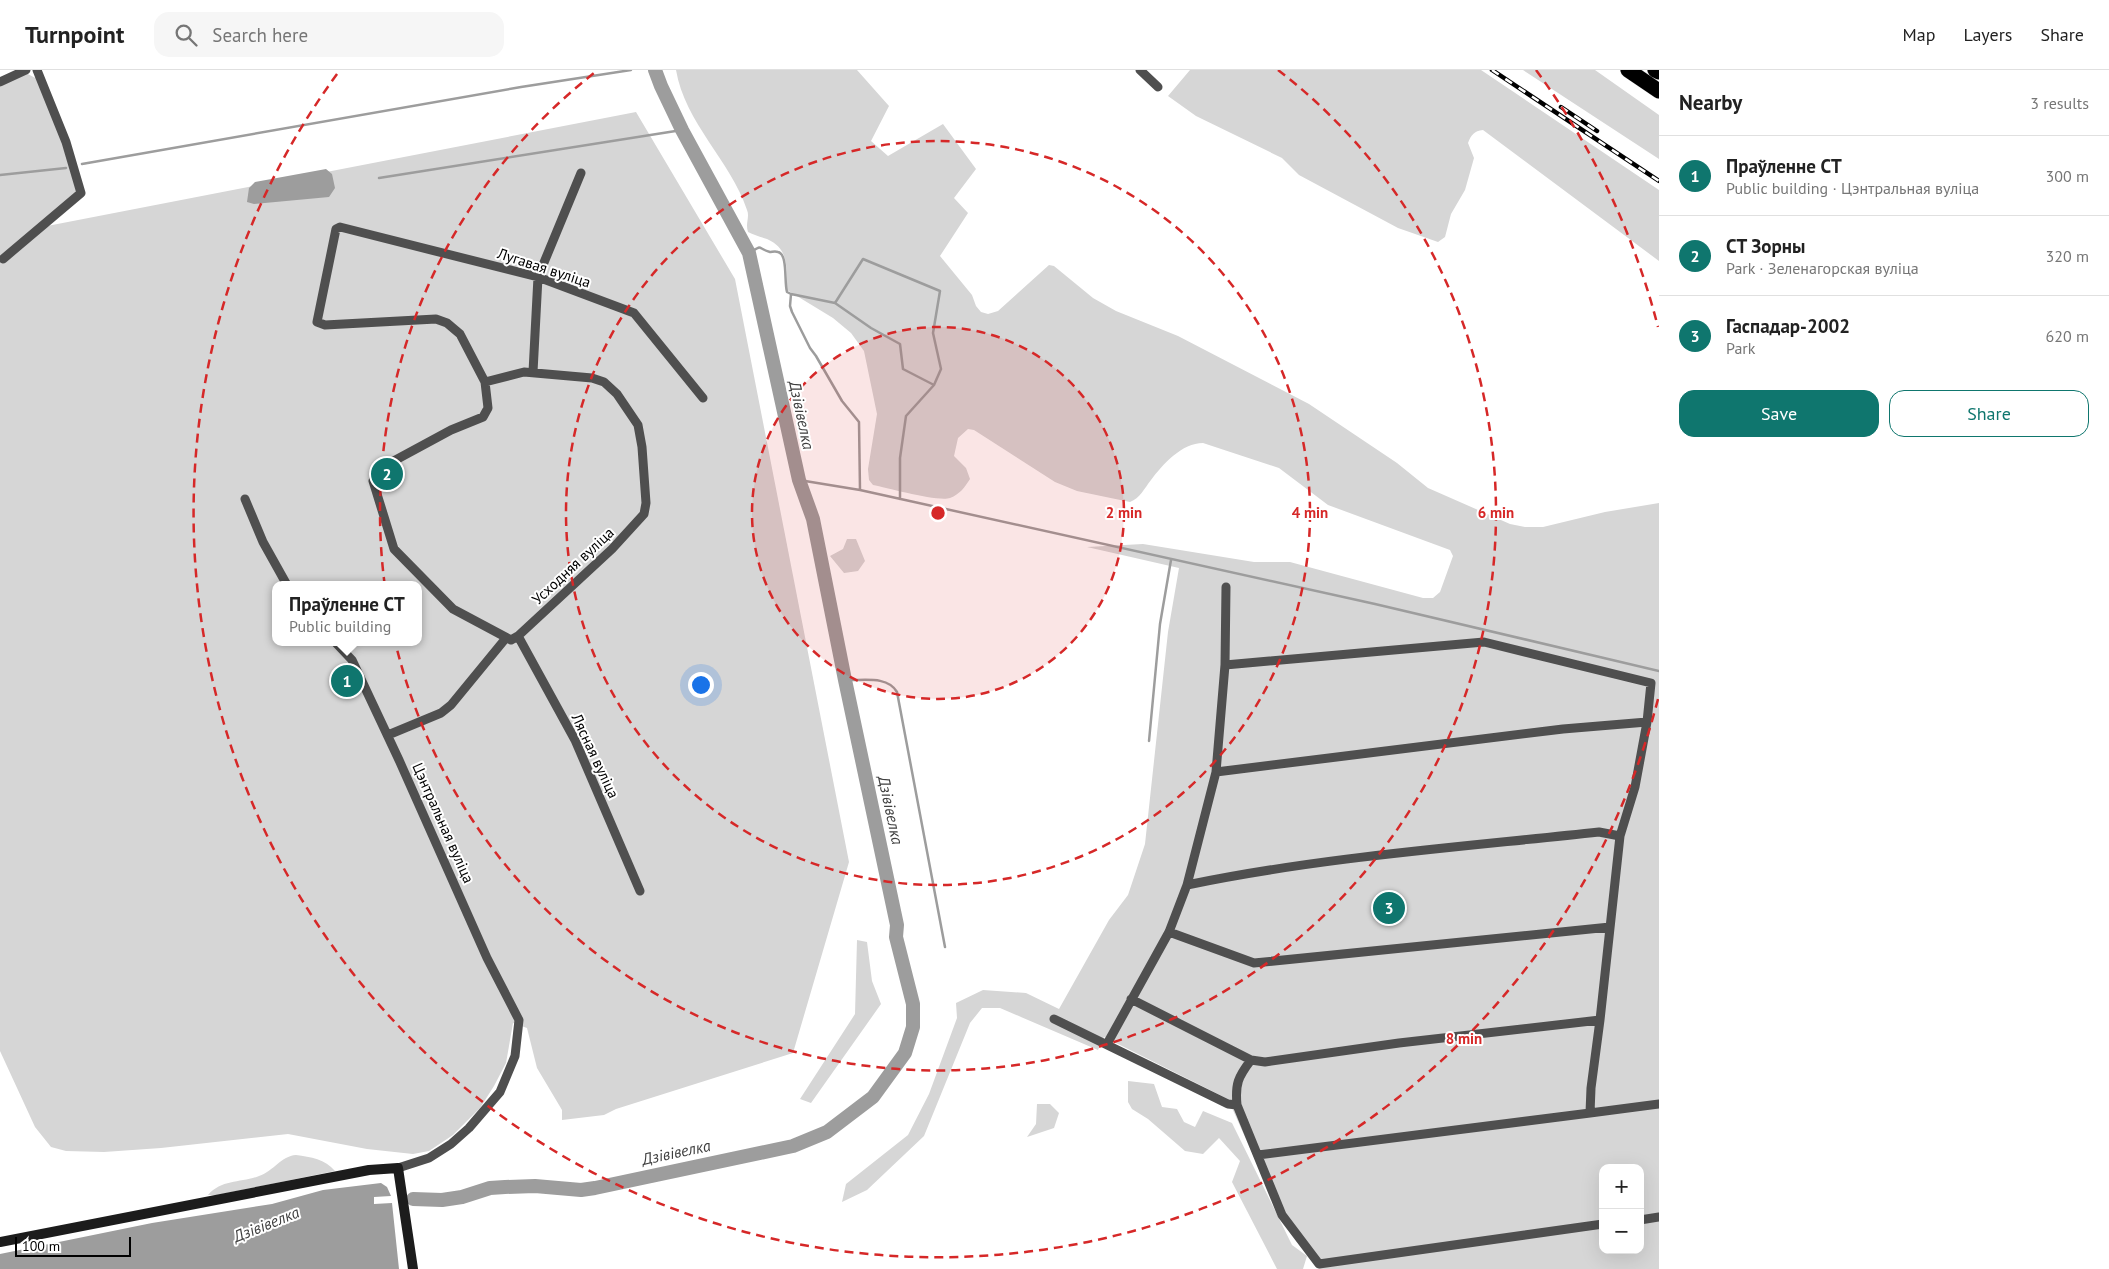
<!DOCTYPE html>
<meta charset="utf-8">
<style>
body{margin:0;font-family:"PT Sans",sans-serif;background:#f6f6f6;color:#222}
.controls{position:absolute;right:15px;bottom:15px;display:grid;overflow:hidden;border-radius:10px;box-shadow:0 5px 20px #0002}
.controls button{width:45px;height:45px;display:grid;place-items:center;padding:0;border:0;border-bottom:1px solid #e0e0e0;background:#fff;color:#222;font:25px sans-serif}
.scale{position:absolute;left:15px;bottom:12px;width:116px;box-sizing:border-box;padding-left:5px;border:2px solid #000;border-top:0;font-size:14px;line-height:18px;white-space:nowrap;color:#000;-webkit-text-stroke:4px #fff;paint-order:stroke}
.you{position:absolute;left:700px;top:614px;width:18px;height:18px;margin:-12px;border:4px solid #fff;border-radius:50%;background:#1a73e8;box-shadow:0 0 0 8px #1a73e833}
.badge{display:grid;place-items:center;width:32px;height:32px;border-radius:50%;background:#0f766e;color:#fff;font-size:16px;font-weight:700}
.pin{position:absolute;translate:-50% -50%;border:2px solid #fff;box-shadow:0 1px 5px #0006}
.popup{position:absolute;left:272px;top:511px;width:150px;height:65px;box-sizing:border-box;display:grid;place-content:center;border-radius:10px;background:#fff;filter:drop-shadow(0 1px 4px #0005);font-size:16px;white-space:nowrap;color:#767676}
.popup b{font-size:19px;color:#222}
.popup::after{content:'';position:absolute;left:50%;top:100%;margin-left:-10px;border:10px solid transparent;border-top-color:#fff}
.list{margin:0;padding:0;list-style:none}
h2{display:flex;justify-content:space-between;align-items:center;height:65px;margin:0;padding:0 20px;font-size:21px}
h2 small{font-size:16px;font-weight:400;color:#767676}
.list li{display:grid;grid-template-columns:32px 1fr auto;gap:15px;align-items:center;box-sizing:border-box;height:80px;padding:0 20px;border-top:1px solid #e0e0e0}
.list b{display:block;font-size:19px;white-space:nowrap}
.list p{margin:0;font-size:16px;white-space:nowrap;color:#767676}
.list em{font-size:16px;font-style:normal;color:#767676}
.actions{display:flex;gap:10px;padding:15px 20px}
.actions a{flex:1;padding:11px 0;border:1px solid #0f766e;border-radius:15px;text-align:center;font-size:18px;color:#0f766e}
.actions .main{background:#0f766e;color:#fff}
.icon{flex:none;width:28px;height:28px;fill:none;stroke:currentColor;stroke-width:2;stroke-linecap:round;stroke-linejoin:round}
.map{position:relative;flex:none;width:1659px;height:1199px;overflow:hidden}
header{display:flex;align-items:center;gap:30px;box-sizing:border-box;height:70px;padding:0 25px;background:#fff;border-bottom:1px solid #e0e0e0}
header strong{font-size:24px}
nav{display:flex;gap:28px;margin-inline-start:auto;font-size:18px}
.search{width:350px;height:45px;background:#f6f6f6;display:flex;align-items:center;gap:12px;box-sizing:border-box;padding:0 18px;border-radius:15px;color:#767676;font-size:19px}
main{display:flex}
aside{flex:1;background:#fff}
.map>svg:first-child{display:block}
.green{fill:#d6d6d6;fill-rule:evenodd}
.water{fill:#9d9d9d}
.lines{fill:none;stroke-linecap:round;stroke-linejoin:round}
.stream{stroke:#9d9d9d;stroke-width:2.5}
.river{stroke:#9d9d9d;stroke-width:14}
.highway-casing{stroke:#dbdbdb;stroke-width:16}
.street{stroke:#4f4f4f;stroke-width:9}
.secondary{stroke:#1c1c1c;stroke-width:10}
.highway{stroke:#000;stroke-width:15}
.rail-casing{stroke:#000;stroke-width:4.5}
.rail{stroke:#fff;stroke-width:2.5;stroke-dasharray:8;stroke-linecap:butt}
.ring{fill:none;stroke:#d62828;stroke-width:2.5;stroke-dasharray:9 6}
.labels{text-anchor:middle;stroke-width:4;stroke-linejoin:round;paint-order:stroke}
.street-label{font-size:15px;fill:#000;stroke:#fff}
.water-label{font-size:16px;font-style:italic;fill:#3e3e3e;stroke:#fff}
.centre{fill:#d62828;stroke:#fff;stroke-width:2.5}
.ring-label{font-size:15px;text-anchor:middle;font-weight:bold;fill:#d62828;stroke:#fff;stroke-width:4;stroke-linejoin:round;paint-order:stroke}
</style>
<header>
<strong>Turnpoint</strong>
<div class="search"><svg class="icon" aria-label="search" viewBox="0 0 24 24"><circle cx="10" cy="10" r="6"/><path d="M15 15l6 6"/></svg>Search here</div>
<nav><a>Map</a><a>Layers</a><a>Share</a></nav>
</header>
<main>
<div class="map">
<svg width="1659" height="1199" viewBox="0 0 1659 1199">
<rect width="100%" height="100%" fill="#fff"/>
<path class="green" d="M676,0H857L889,36L871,71L888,86L943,54L976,99L954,128L968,143L940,186L972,225L976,236L981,242L988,244L998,241L1049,195L1054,196L1093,228L1116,241L1178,266L1309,334L1397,393L1428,418L1510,454L1525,457H1543L1605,442L1659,433V1199H1319L1282,1150L1228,1029L1104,967L1098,980L1000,938H982L970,953L924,1066L867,1120L842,1132L846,1114L908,1065L929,1024L957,948L956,933L983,920L1026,923L1059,939L1109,850L1128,825L1145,774L1168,562L1179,498L1087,477L1143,474L1254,492H1290L1423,528H1433L1440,522L1453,486L1450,480L1328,435L1279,398L1203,373C1182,373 1163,394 1151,410C1144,419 1140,428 1130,432L1077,421L1055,412L974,360L968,359L958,368L954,386L966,398L970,409C964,418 960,424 950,428C938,432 888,418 873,415L869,410L868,399L877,344L864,281L851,263L833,248L787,220C786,198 790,179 767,169C760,167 754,165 748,162C745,153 750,147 747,140C730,90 685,53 676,0ZM1603,1098H1640V1180H1603Z
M1190,0H1481L1659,120V191L1483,60C1474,61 1471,65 1468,73L1474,88L1465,120L1451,144L1445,167L1438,172L1398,158L1299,105L1282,88L1196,46L1168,26Z
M1523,0H1595L1659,45V89Z
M24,2L43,12L81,123L42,157L636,42L735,209L849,792L793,983L616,1039L604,1045L562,1050V1040L537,998L527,958L513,953L506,993L494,1016L480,1038L453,1065L429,1081L413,1084L367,1079L288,1064L161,1078L104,1082L66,1081L51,1077L35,1057L0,981V12ZM276,515H418V572H276Z
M847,469H856L865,491L858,501L844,503L830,486L843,479Z
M857,870L867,872L872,911L881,934L811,1033L800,1029L855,944Z
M1128,1011L1154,1014L1162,1037L1177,1039L1184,1052L1195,1057L1203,1041L1232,1053L1292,1175L1307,1186L1303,1199H1277L1232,1112L1240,1091L1219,1068L1203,1084L1185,1081L1148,1049L1132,1039L1128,1032Z
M1037,1034H1050L1059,1043L1054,1058L1027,1067L1036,1054Z
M296,1085C311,1087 325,1089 335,1101L217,1125H208C222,1109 241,1113 259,1106C274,1101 281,1086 296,1085Z"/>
<path class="water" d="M326,99L332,104L335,118L329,127L254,134L247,132L249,118L255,112Z
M381,1113L387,1117L391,1126L374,1127V1134L392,1133L399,1199H0V1184L152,1153L272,1134L323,1120Z"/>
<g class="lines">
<path class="stream" d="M82,94L521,17L631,0
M0,105L66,98
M379,108L682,60
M749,183C764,174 756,178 770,182C772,182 775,181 778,182C788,184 784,212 787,222L791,224L790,236L792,242L810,278L816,286L842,331L859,352L860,420
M791,224L835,233L863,189L940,221L933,263L941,299L934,315L906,346L900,388V429
M835,233L871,258L900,274L903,299L934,315
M799,410L860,420L1375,534L1659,601
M845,610C862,611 887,605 897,622L945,877
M1149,671L1160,554L1171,490"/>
<path class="river" d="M413,1129L442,1130L462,1127L490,1118L505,1117L535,1116L581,1120L595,1118L793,1076L827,1062L873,1027L905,983L913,957V934L896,867L897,855L845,610L813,449L799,410L749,183L682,60L661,16L655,0"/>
<g class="highway-casing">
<path id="highway" d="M1628,0L1659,21
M1655,0L1659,2"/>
</g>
<path class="street" d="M1140,0L1158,17
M0,12L26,0
M3,189L81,123L66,72L37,0
M533,302L538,207L581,103
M485,312L524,302L592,308L604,312L617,324L638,355L642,377L646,433L644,444L612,479L518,566L511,570L453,539L394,479L373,411L377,400L451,360L483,347L488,338L485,312L460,264L447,253L436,249L325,255L317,252L336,159L340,157L538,207L634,243L703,328
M245,429L263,472L287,515
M518,566L575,670L640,821
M335,572L352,590L399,690L487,888L519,950L515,986L500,1022L469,1058L451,1074L429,1088L398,1098
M1225,595L1484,572L1651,613L1647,652L1635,717L1620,766L1600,950L1591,1018L1590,1043L1258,1085
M388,665L441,643L451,635L506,568
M1216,702L1563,659L1647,652
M1187,815C1322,787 1462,777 1599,762L1620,766
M1169,862L1254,893L1610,857
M1131,929L1251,990L1265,992L1399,973L1600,950
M1054,949L1228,1034L1237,1035
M1107,974L1169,862L1187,815L1216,702L1225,595L1226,517
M1251,990C1238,1007 1235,1014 1237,1035L1282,1145L1319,1194L1603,1154
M1590,1043L1659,1034
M1640,1150L1659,1147"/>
<path class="secondary" d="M0,1172L369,1100L398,1098L413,1199"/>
<use href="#highway" class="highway"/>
<g class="rail-casing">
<path id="rail" d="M1492,0L1659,111
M1561,37L1597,61"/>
</g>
<use href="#rail" class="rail"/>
</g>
<circle cx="938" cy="443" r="186" fill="#d62828" fill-opacity=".12"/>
<g class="ring">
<circle cx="938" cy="443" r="186"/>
<circle cx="938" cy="443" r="372"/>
<path d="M1278 0A558 558 0 1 1 598 0"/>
<path d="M1658 629A744 744 0 1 1 340 0M1536 0A744 744 0 0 1 1658 257"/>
</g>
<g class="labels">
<g class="street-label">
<text transform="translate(544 198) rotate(18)" y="5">Лугавая вуліца</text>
<text transform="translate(573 496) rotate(-43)" y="5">Усходняя вуліца</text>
<text transform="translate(595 686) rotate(65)" y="5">Лясная вуліца</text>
<text transform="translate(443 753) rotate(66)" y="5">Цэнтральная вуліца</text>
</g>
<g class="water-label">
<text transform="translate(802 345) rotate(78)" y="6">Дзівівелка</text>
<text transform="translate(891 740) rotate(78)" y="6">Дзівівелка</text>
<text transform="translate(676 1082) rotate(-12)" y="6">Дзівівелка</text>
<text transform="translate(266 1154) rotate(-22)" y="6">Дзівівелка</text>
</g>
</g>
<circle cx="938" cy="443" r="8" class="centre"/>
<g class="ring-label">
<text x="1124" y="448">2 min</text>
<text x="1310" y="448">4 min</text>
<text x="1496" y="448">6 min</text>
<text x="1464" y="974">8 min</text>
</g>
</svg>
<div class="controls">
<button>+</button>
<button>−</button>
</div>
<div class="scale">100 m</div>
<div class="you"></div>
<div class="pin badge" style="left:347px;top:611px">1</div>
<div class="popup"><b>Праўленне СТ</b>Public building</div>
<div class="pin badge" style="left:387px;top:404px">2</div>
<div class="pin badge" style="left:1389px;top:838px">3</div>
</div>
<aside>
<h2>Nearby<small>3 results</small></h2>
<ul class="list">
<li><span class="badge">1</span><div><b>Праўленне СТ</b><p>Public building · Цэнтральная вуліца</p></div><em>300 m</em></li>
<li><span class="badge">2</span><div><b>СТ Зорны</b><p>Park · Зеленагорская вуліца</p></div><em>320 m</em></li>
<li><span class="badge">3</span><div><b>Гаспадар-2002</b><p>Park</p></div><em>620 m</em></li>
</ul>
<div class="actions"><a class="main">Save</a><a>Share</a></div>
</aside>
</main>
